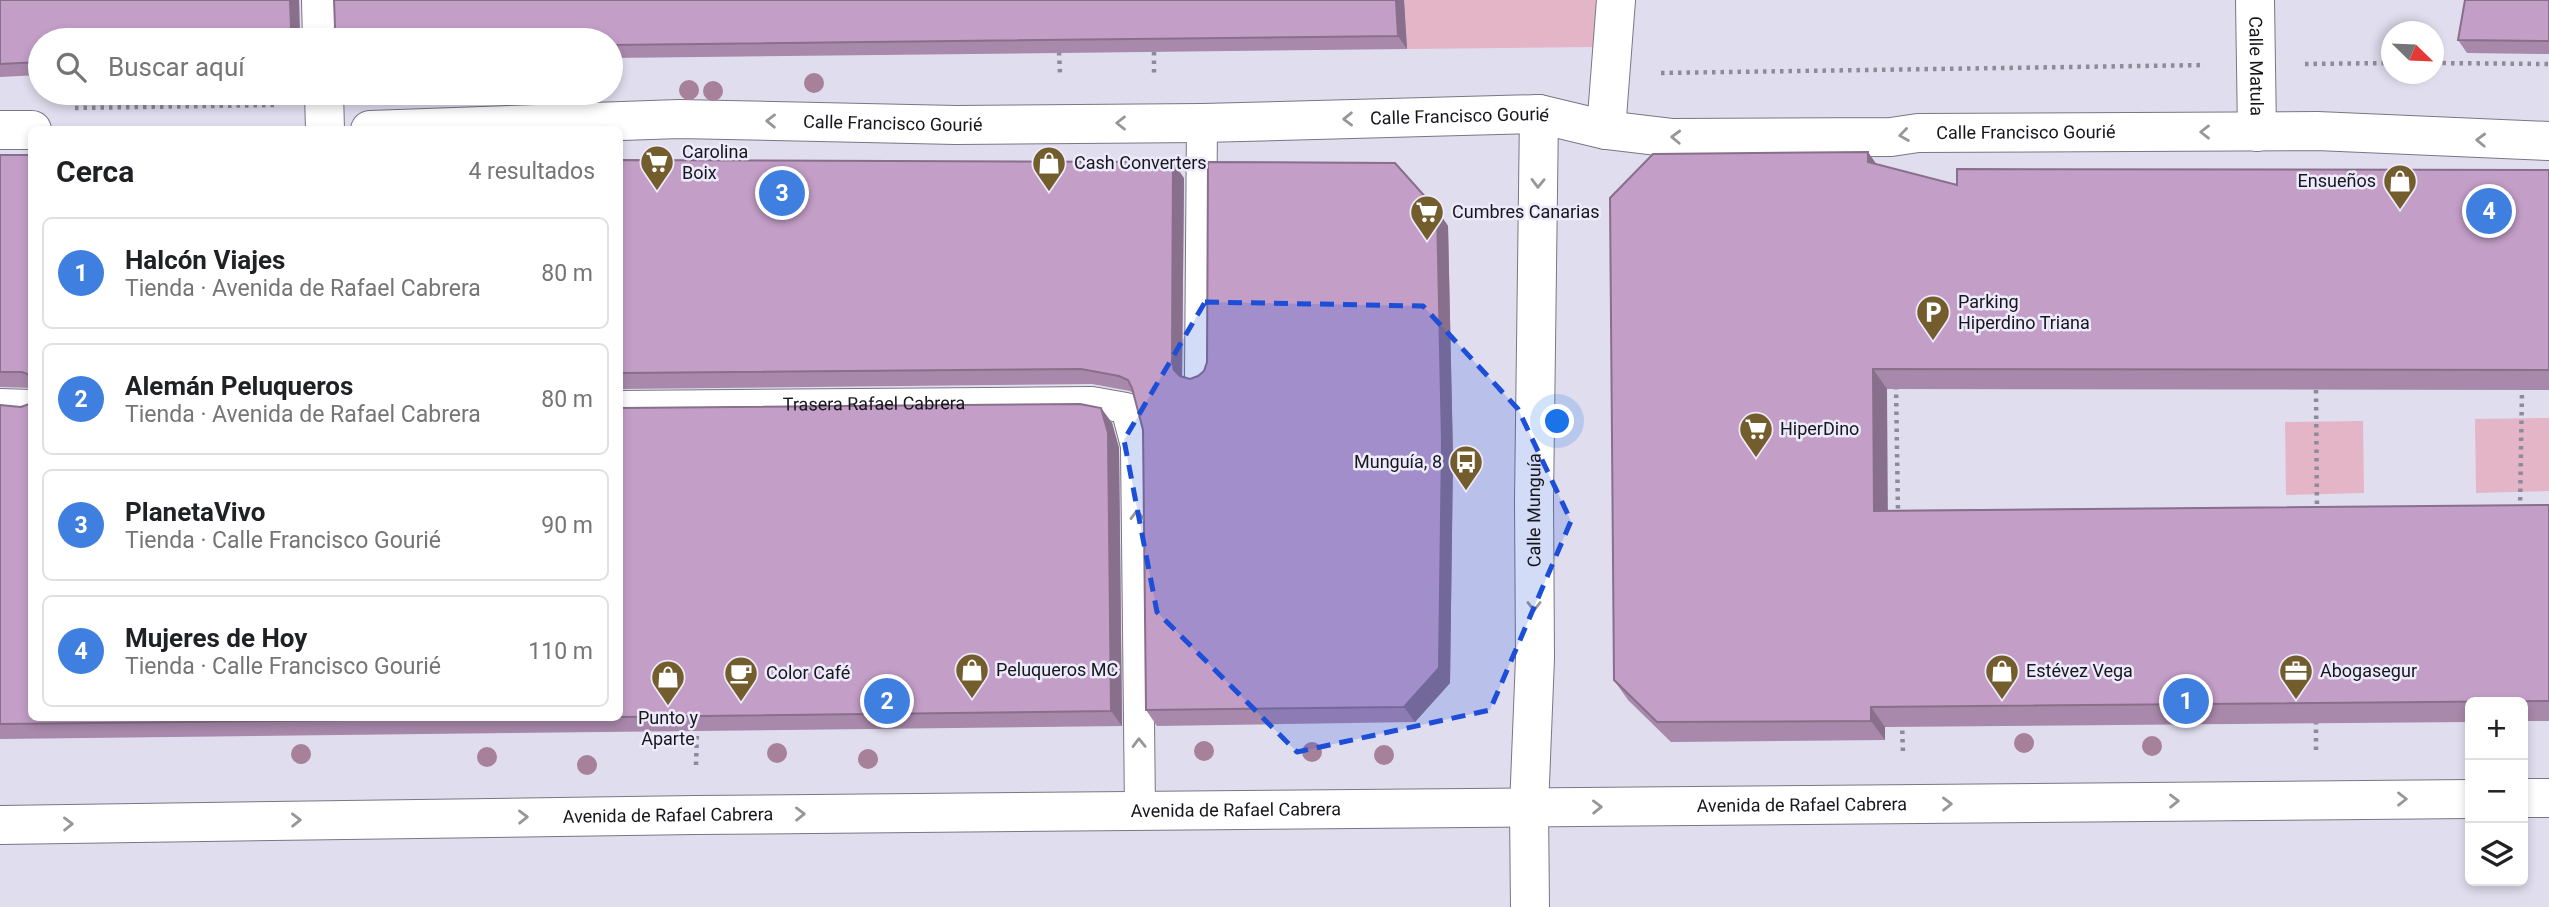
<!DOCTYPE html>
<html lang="es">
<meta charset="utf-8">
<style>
body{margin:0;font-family:Roboto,sans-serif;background:#f6f6f6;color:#202124}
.controls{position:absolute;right:21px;bottom:21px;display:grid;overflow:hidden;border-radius:10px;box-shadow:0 4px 10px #0003}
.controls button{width:63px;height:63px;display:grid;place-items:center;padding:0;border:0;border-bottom:2px solid #e0e0e0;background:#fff;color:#202124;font:35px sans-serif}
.compass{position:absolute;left:2381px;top:21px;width:63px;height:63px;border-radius:50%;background:#fff;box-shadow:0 4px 10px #0003;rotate:113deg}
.you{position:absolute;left:1558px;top:422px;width:24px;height:24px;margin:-18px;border:5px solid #fff;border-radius:50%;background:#1a73e8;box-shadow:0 0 0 10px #1a73e833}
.badge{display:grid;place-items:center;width:46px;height:46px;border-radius:50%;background:#0b8043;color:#fff;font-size:23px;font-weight:700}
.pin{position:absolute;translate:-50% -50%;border:4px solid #fff;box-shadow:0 2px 7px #0006}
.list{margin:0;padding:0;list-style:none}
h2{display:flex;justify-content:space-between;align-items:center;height:91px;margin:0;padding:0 28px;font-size:30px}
h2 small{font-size:23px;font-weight:400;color:#757577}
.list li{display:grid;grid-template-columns:46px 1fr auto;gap:21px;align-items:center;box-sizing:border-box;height:112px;margin:0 14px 14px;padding:0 14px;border:2px solid #e0e0e0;border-radius:10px}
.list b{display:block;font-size:26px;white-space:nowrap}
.list p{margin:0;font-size:23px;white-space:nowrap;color:#757577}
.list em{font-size:23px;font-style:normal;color:#757577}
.icon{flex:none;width:38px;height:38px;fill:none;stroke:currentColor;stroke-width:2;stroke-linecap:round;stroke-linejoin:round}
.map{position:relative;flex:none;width:2549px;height:907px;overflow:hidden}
.search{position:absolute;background:#fff;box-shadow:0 4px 10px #0003;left:28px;top:28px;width:595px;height:77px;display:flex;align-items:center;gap:18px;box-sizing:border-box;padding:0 24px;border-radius:38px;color:#757577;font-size:26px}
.panel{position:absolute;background:#fff;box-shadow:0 4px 10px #0003;left:28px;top:126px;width:595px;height:595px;border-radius:10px}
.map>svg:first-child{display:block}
.green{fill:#e4b5c7}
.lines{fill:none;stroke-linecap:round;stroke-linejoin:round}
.lane-casing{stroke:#797685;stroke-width:32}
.street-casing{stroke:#797685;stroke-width:40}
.secondary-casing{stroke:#797685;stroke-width:40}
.path{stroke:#8d8b97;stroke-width:4.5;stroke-dasharray:3.5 5;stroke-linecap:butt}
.lane{stroke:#fff;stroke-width:30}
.street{stroke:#fff;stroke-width:38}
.secondary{stroke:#fff;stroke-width:38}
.tree{fill:#a78099}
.wall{fill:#a888ab}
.shaded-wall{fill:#886f8b}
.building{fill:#c39ec7;stroke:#886f8b;stroke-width:2}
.oneway{stroke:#979699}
.marked{fill:#1d4ed8;fill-opacity:0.2;stroke:#1d4ed8;stroke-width:5;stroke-dasharray:14 9;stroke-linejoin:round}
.labels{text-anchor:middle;stroke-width:5;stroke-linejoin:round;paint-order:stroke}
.street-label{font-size:18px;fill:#17161c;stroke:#edeafb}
.poi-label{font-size:18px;fill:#17161c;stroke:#edeafb;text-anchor:start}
</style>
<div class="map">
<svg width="2549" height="907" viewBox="0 0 2549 907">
<rect width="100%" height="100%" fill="#e0ddee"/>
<path class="green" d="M1404,0H1597L1593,47L1407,49Z
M2549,418V491L2476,493L2475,419Z
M2363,421L2364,493L2286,495L2285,422Z"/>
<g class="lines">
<g class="lane-casing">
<g id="lane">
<path d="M1200,377L1202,123"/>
<path d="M0,404L32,405"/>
<path id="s1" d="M620,406L1092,402L1126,408L1136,446L1140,811"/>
</g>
</g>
<g class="street-casing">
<g id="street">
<path d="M321,0L322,40"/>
<path id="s2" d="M2255,0L2257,132"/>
<path d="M324,93L325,130"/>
<path d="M0,130H32"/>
<path id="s3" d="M370,130L679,119L956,125L1202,123L1539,114L1606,130L1673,138L1891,137L1918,133L2317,131L2549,141"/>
<path d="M1606,130L1616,0"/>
<path id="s4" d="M1530,907L1529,808L1535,658L1534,500L1539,114"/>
</g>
</g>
<g class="secondary-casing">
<g id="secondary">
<path d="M2523,798H2549"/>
<path id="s5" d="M0,825L695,815L2470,799"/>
</g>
</g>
<path class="path" d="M1059,52L1060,73
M1154,52V75
M2434,63L2549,64
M2305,64L2392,63
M1661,73L2205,65
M75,108L276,105
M1896,386L1898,514
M2316,390L2317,512
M2520,509L2522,390
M1902,722L1903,755
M2316,750V722
M696,765L697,731"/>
<use href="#lane" class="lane"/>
<use href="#street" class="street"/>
<use href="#secondary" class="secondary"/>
</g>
<g class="tree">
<circle cx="814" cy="83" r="10"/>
<circle cx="689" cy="90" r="10"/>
<circle cx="713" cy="91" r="10"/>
<circle cx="2024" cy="743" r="10"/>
<circle cx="2152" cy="746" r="10"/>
<circle cx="1204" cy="751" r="10"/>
<circle cx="1312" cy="752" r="10"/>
<circle cx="777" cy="753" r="10"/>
<circle cx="301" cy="754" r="10"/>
<circle cx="1384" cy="755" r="10"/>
<circle cx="487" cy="757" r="10"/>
<circle cx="868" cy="759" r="10"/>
<circle cx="587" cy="765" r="10"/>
</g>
<path class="wall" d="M0,0H299L300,40H40V75L0,77Z
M334,0H1404L1407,49L611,58V40L332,38L335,27Z
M2549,0V54L2467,53L2458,40Z
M0,155H32V388L0,387Z
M620,160L1184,178L1182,377L1190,379L1198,376L1437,210L1448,226L1453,457L1450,683L1415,722L1157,726L1146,710L1143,430L1133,393L1130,391L1092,384L620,389Z
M1876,164L1957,185L2549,170V390L1887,389V510L2549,505V721H2523V702H2470V722L1885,727V740L1671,742L1628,700L1614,680Z
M0,405L32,718H620V408H1101L1112,423L1119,448L1122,726L0,739Z"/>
<path class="shaded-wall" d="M290,0H299L300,40H296L291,28Z
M1396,0H1404L1407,49L1398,36Z
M1868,152L1882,172L1868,162Z
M1173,162L1184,178L1182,377L1185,385L1174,370L1172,361Z
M1437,210L1448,226L1453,457L1450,683L1415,722L1404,707Z
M1873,369L1887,389L1888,530L1874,511Z
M1101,408L1112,423L1119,448L1122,726L1111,711Z
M1871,707L1885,727V740L1871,721Z"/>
<path class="building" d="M0,0H290L291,28L295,39L296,40H40V62L0,64Z
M334,0H1396L1398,36L611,45V40H330L332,38L335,27Z
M2465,0H2549V41L2458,40Z
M1868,152V162L1957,185V169L2549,170V370L1873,369L1874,511L2549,505V701L1871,707V721L1657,722L1614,680L1610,198L1653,154Z
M0,155H32V376L22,372H0Z
M620,160L1173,162L1172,361L1174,370L1180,376L1190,379L1198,376L1204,371L1207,362L1208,162L1395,163L1437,210L1442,442L1439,668L1404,707L1146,710L1143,430L1132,388L1128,380L1119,376L1081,369L620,373Z
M32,403V718H539L0,724V405L21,407Z
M1080,404L1101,408L1108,433L1111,711L620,717V408Z"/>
<defs><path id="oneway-chevron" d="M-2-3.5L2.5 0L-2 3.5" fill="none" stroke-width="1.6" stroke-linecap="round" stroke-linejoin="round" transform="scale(1.75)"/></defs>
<g class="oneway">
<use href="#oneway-chevron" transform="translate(1348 119) rotate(179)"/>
<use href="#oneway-chevron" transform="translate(771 121) rotate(-179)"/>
<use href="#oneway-chevron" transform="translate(1121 123) rotate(-180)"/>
<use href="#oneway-chevron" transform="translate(2205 132) rotate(180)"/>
<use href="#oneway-chevron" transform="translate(1904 135) rotate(172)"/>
<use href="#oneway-chevron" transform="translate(1676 137) rotate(-178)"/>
<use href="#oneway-chevron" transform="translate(2481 140) rotate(-178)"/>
<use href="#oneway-chevron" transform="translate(1538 183) rotate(91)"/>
<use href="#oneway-chevron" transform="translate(1137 515) rotate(-91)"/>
<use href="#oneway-chevron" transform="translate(1534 606) rotate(90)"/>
<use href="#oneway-chevron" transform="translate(1139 743) rotate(-91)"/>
<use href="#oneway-chevron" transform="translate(2402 799)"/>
<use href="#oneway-chevron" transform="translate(2174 801) rotate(-1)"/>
<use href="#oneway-chevron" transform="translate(1947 804) rotate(-1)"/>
<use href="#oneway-chevron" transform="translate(1597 807) rotate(-1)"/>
<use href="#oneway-chevron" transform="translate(800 814) rotate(-1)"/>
<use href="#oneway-chevron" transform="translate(523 817) rotate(-1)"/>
<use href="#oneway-chevron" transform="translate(296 820) rotate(-1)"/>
<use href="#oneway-chevron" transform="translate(68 824) rotate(-1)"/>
</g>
<path class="marked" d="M1205,302L1423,306L1518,409L1571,521L1490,710L1297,752L1157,612L1124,440Z"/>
<defs>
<g id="supermarket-pin" transform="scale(1.75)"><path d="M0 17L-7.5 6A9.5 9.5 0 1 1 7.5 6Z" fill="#745d2d" stroke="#edeafb"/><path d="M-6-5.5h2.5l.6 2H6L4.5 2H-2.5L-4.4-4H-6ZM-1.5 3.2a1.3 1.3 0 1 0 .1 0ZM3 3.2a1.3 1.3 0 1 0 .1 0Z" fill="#fff"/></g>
<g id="shop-pin" transform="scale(1.75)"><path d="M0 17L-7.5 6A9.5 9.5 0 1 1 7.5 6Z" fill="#745d2d" stroke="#edeafb"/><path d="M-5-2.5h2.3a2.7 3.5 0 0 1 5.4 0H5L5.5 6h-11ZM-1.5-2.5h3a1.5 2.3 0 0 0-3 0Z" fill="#fff"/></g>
<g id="parking-pin" transform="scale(1.75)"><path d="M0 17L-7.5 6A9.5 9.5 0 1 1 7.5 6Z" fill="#745d2d" stroke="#edeafb"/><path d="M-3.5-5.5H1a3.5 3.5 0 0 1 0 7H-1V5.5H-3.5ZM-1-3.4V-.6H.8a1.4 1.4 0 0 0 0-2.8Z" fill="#fff"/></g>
<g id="bus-pin" transform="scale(1.75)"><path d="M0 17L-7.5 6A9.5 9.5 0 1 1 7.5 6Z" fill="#745d2d" stroke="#edeafb"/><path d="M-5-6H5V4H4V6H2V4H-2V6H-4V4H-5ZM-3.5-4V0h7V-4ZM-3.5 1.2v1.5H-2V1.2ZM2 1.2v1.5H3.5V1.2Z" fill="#fff"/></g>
<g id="office-pin" transform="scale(1.75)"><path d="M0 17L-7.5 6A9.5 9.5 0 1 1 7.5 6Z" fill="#745d2d" stroke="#edeafb"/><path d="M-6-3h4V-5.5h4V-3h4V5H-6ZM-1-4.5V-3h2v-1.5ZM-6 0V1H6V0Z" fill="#fff"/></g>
<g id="cafe-pin" transform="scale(1.75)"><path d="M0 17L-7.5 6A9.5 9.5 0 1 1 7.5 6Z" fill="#745d2d" stroke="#edeafb"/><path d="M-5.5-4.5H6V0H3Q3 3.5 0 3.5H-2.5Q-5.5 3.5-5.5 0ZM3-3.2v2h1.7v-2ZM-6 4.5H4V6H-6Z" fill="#fff"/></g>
</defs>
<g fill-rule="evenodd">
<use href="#supermarket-pin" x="657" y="162"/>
<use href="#shop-pin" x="1049" y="163"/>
<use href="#shop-pin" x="2400" y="181"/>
<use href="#supermarket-pin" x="1427" y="212"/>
<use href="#parking-pin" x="1933" y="312"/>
<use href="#supermarket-pin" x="1756" y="429"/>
<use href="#bus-pin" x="1466" y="462"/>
<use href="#shop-pin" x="972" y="670"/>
<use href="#shop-pin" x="2002" y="671"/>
<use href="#office-pin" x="2296" y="671"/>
<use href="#cafe-pin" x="741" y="673"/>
<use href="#shop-pin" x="668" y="677"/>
</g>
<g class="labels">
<g class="street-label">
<text dy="6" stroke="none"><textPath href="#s2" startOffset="66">Calle Matula</textPath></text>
<text dy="6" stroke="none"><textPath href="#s3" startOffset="1090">Calle Francisco Gourié</textPath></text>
<text dy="6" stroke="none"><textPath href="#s3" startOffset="523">Calle Francisco Gourié</textPath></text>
<text dy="6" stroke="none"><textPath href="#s3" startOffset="1659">Calle Francisco Gourié</textPath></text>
<text dy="6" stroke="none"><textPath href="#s1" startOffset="254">Trasera Rafael Cabrera</textPath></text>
<text dy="6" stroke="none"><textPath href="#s4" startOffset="397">Calle Munguía</textPath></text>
<text dy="6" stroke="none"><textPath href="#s5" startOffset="1802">Avenida de Rafael Cabrera</textPath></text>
<text dy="6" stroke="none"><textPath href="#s5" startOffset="1236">Avenida de Rafael Cabrera</textPath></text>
<text dy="6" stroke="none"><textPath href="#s5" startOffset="668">Avenida de Rafael Cabrera</textPath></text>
</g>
<g class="poi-label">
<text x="682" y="158">Carolina<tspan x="682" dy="21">Boix</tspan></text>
<text x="1074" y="169">Cash Converters</text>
<text x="2376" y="187" text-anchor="end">Ensueños</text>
<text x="1452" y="218">Cumbres Canarias</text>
<text x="1958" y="308">Parking<tspan x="1958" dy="21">Hiperdino Triana</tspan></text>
<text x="1780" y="435">HiperDino</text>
<text x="1442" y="468" text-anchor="end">Munguía, 8</text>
<text x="996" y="676">Peluqueros MC</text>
<text x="2026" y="677">Estévez Vega</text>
<text x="2320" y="677">Abogasegur</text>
<text x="766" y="679">Color Café</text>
<text x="668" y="724" text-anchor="middle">Punto y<tspan x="668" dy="21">Aparte</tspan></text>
</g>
</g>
</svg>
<div class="controls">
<button>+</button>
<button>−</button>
<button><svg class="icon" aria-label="layers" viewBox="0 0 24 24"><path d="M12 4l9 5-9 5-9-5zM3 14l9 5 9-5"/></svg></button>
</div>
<svg class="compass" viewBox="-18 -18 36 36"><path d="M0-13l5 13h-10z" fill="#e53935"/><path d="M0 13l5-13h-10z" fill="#757577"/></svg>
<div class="you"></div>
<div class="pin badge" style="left:2186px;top:701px;background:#3f7fe0">1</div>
<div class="pin badge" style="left:887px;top:701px;background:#3f7fe0">2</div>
<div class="pin badge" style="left:782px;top:193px;background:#3f7fe0">3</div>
<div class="pin badge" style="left:2489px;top:211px;background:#3f7fe0">4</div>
<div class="search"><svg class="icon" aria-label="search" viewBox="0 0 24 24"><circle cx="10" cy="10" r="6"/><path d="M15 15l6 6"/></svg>Buscar aquí</div>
<section class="panel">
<h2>Cerca<small>4 resultados</small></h2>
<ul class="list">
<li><span class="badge" style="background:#3f7fe0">1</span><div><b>Halcón Viajes</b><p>Tienda · Avenida de Rafael Cabrera</p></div><em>80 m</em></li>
<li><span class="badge" style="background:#3f7fe0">2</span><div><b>Alemán Peluqueros</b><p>Tienda · Avenida de Rafael Cabrera</p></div><em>80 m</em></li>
<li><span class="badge" style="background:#3f7fe0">3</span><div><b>PlanetaVivo</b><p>Tienda · Calle Francisco Gourié</p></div><em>90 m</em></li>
<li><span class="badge" style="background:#3f7fe0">4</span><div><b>Mujeres de Hoy</b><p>Tienda · Calle Francisco Gourié</p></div><em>110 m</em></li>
</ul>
</section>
</div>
